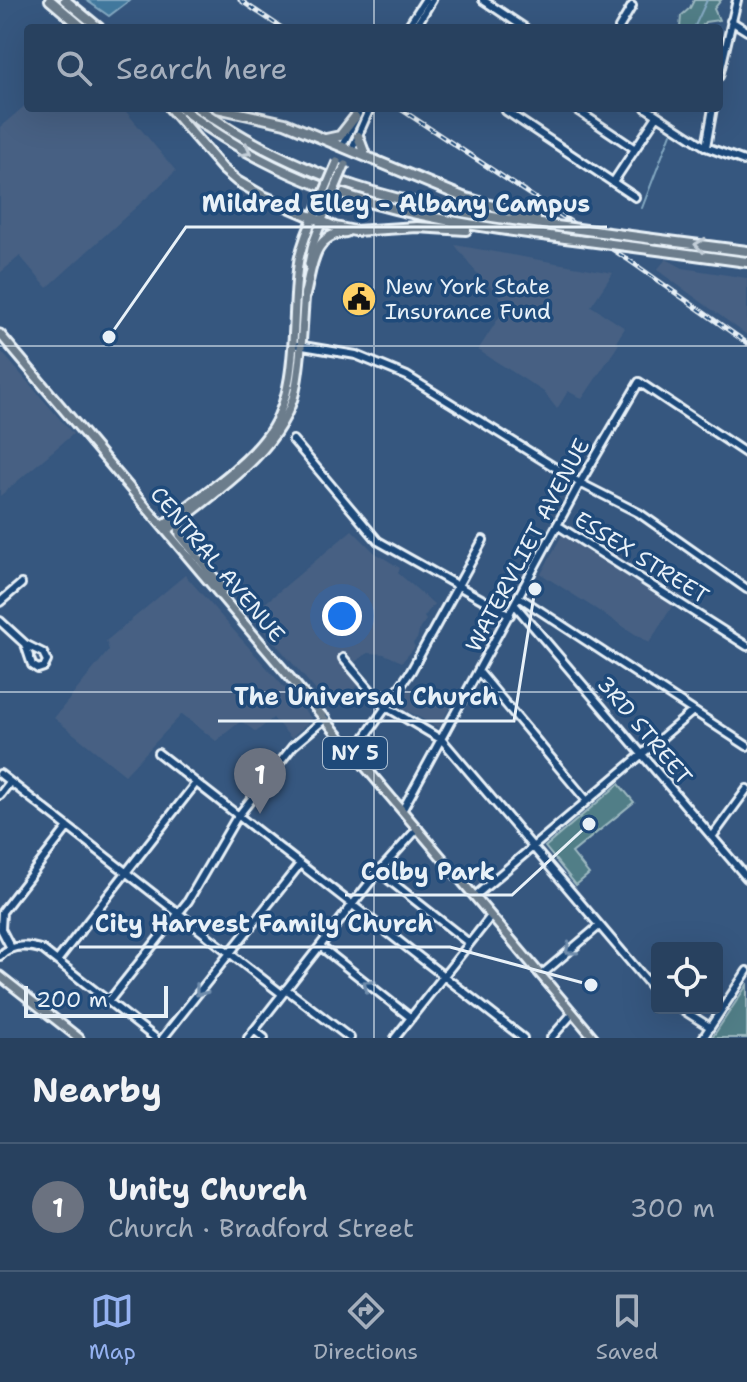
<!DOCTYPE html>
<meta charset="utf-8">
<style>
body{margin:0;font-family:"Shantell Sans",sans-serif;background:#304865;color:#f1f3f6}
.controls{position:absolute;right:24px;bottom:24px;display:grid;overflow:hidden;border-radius:8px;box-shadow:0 8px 32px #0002}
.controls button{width:72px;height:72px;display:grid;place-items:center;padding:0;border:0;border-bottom:2px solid #445a74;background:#28415f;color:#f1f3f6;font:40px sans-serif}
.scale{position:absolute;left:24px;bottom:20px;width:144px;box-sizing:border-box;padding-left:8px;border:4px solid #e8f1f8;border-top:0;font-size:22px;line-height:28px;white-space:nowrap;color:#e8f1f8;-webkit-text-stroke:6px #1f4a7a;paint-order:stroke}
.you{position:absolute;left:342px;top:616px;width:28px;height:28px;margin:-20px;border:6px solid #fff;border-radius:50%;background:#1a73e8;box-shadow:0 0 0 12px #1a73e833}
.badge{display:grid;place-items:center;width:52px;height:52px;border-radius:50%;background:#95b2f1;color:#fff;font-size:26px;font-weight:700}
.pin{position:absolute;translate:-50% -66px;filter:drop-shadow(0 2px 4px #0008)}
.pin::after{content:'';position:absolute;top:42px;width:28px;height:24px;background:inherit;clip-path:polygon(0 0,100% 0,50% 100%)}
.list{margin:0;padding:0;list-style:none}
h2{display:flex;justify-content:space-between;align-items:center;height:104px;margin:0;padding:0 32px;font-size:34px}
h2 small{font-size:26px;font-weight:400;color:#a5afbd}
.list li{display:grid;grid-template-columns:52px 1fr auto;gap:24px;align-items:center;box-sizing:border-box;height:128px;padding:0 32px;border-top:2px solid #445a74}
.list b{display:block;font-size:30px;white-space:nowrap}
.list p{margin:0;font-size:26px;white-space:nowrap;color:#a5afbd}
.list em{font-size:26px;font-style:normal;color:#a5afbd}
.icon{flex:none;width:44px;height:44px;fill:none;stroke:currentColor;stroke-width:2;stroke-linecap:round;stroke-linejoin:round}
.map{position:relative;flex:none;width:747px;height:1038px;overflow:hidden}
.search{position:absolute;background:#28415f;box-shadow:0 8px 32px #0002;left:24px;right:24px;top:24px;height:88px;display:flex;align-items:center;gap:20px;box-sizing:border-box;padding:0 28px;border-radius:8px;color:#a5afbd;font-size:30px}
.sheet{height:232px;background:#28415f}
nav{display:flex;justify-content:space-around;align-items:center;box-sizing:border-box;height:112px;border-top:2px solid #445a74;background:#28415f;font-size:22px;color:#a5afbd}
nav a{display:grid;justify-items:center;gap:4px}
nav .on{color:#95b2f1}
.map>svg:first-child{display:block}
.built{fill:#466083}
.green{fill:#517e87;stroke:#9cb8c0;stroke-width:2}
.water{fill:#42799e;stroke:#84a9c2;stroke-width:2}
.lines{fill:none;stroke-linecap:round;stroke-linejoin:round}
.stream{stroke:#84a9c2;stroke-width:2}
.minor-casing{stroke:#e8f1f8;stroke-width:12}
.major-casing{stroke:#e8f1f8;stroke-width:13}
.highway-casing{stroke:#e8f1f8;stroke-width:14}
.minor{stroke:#1f4a7a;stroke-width:6}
.major{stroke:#6c7d8c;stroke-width:7}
.highway{stroke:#6c7d8c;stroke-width:8}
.rail-casing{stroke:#e8f1f8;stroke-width:5}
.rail{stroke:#1f4a7a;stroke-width:2;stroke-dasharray:6;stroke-linecap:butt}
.major-bridge-casing{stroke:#e8f1f8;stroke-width:13;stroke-linecap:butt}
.highway-bridge-casing{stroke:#e8f1f8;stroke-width:14;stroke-linecap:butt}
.major-bridge{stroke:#6c7d8c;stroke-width:7}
.highway-bridge{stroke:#6c7d8c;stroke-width:8}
.oneway{stroke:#c3ced8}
.oneway2{stroke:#6f8dac}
.grid{fill:none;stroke:#e8f1f8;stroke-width:2;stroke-opacity:0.55}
.labels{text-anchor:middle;stroke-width:7;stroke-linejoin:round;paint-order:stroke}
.shield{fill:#1f4a7a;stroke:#acbfd2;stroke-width:2}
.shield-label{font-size:20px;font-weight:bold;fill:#e8f1f8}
.poi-label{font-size:22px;fill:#e8f1f8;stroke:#1f4a7a;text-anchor:start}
.street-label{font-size:22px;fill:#e8f1f8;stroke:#1f4a7a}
.leader{fill:none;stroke:#e8f1f8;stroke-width:3}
.callout-dot{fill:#e8f1f8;stroke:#1f4a7a;stroke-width:3}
.callout-label{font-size:24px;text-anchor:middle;font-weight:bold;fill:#e8f1f8;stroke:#1f4a7a;stroke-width:7;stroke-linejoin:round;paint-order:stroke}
</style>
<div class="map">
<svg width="747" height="1038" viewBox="0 0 747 1038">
<rect width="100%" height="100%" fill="#36577f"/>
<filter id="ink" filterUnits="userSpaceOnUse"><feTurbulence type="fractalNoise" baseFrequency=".0125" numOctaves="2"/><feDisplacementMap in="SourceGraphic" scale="16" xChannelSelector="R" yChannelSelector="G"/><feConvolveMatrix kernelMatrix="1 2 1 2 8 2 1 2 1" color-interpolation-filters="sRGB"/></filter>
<g filter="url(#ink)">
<path class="built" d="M28,103V108H123L176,171L47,288L20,256L0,273V127Z
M455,245L613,273L591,306L625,328L616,342L619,344L582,399L568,391L557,409L544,392L478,350L507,305L476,272Z
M666,259L683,268L747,278V335L657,270Z
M0,350L73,434L0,496Z
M352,530L374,552L400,568L398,573L434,604L424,617L426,620L420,628L417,639L413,643L415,647L402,662L384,654L368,653L355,662L345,651L341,653L338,658L360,684L330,707L251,615Z
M563,533L673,605L649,643L541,574Z
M185,575L312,719L291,738L273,718L256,732L241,721L216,741L182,714L125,775L54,718L109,650L106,641Z
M427,686L454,699L439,728L396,705L407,687L422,694Z"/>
<path class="green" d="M694,0H721L714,9L719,20L705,22L701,28H680L681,16L690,8Z
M619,784L634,802L572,853L589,874L576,885L545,847Z
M747,985V1038H712Z"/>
<path class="water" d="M86,0H130L109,16Z"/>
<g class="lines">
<path class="stream" d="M694,28L707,0
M679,109V108
M642,208L671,133"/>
<g class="minor-casing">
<path id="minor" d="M483,0L525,28
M731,21L747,31
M407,28L425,0
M415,28L432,0
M619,28L632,6
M719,76L737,0
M507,108L506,111L635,197
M574,108L635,149
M646,108L706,147L747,162
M342,146L361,108
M706,147L713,108
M352,149L370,108
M614,181L657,116
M297,345L356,355L407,376L580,483L639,513L747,589
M293,440L378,541L510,615
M557,525L747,646
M519,597L747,746
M0,602L21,584
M515,605L747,878
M0,621L25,644
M25,644L43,653L47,661L44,667L38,669L32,665Z
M343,658L383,705L442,740L657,993
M479,672L587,801
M158,753L523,1038
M354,753L411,671L483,540
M0,774L282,994
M0,795L10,782
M403,809L580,483L639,382L747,454
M712,837L747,789
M379,872L469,943
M475,896L693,711
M320,946L411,1018
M11,948L1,929L2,912L68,827
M0,956C11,944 28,945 43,950L155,1038
M57,961L196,783
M541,975L599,926
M286,989L350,1038
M109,1001L188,901L235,820L293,746L326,718
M680,1008L710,1027
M254,1030L264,1038
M163,1038L300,864
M248,1038L374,877L418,828
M395,1038L491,916
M551,1038L573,1013
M703,1038L747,971"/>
</g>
<g class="major-casing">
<path id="major" d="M309,264L313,244L326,210
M0,334L594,1038
M182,521L179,527L180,535L222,587L221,596
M162,526C194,500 246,467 269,433C301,386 290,314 299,259C303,241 310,224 318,207
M167,531C213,494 281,452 295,391C302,360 302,324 305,292
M0,976L79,1038"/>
</g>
<g class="highway-casing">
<path id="highway" d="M50,0L83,28
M65,0L99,28
M170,108L223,169L237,181L263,196L335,227L355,231L417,227L466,230
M181,108C309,206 434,221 588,241
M198,108C317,191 424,209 564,227
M217,108L285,123L463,197L536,219
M358,136L364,152
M326,139L340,136L355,117
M653,239L747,251
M673,252L747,262
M305,295C312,267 312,235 346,232"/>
</g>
<use href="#minor" class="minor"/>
<use href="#major" class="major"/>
<use href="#highway" class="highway"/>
<g class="rail-casing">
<path id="rail" d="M240,0L282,28
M399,108L630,261L747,343"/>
</g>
<use href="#rail" class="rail"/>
<g class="major-bridge-casing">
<path id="major-bridge" d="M318,207L337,162
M326,210L345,165"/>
</g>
<g class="highway-bridge-casing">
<path id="highway-bridge" d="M564,227L653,239
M588,241L673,252"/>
</g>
<use href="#major-bridge" class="major-bridge"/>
<use href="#highway-bridge" class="highway-bridge"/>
</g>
<defs><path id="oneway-chevron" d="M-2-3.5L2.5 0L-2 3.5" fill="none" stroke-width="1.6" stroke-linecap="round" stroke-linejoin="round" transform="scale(2)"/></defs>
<g class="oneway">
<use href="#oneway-chevron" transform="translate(246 151) rotate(29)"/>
<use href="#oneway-chevron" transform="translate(700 245) rotate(-173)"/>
</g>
<g class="oneway2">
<use href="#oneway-chevron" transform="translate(570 950) rotate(140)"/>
<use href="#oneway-chevron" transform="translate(368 985) rotate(-142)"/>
<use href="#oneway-chevron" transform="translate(200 991) rotate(128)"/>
</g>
</g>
<path class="grid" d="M374,0V28M374,108V1038M0,346H747M0,692H747"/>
<defs>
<g id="civic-disc" transform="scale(1.8)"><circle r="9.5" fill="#ffd166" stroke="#1f4a7a"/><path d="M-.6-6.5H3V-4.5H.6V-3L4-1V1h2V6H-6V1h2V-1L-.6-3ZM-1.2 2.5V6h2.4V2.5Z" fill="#111"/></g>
</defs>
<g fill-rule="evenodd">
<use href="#civic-disc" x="359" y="299"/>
</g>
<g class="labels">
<rect class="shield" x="323" y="737" width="64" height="32" rx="6"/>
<g class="shield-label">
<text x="355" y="760">NY 5</text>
</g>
<g class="poi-label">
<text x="385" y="294">New York State<tspan x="385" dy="25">Insurance Fund</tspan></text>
</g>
<g class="street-label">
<text transform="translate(527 545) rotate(-62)" y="8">WATERVLIET AVENUE</text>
<text transform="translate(642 557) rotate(32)" y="8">ESSEX STREET</text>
<text transform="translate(218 564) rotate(50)" y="8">CENTRAL AVENUE</text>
<text transform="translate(645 730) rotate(50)" y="8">3RD STREET</text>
</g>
</g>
<path class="leader" d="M109 337L186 227H607M535 589L514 721H218M589 824L512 895H345M591 985L450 947H79"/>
<g class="callout-dot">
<circle cx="109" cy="337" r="8"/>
<circle cx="535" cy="589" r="8"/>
<circle cx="589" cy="824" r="8"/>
<circle cx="591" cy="985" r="8"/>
</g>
<g class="callout-label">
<text x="396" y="212">Mildred Elley - Albany Campus</text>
<text x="366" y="705">The Universal Church</text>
<text x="428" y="880">Colby Park</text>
<text x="264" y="932">City Harvest Family Church</text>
</g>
</svg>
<div class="controls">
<button><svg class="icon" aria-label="locate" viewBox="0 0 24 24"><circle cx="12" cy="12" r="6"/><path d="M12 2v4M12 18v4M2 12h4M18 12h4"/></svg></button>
</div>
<div class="scale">200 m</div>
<div class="you"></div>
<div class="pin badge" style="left:260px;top:814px;background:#6b7280">1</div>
<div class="search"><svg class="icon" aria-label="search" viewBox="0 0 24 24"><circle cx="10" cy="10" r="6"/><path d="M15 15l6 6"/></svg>Search here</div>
</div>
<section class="sheet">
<h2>Nearby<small></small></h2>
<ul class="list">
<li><span class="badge" style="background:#6b7280">1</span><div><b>Unity Church</b><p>Church · Bradford Street</p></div><em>300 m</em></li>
</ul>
</section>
<nav>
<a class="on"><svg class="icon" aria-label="map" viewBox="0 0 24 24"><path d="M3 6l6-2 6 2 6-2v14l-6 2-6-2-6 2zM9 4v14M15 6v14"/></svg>Map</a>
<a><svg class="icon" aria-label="directions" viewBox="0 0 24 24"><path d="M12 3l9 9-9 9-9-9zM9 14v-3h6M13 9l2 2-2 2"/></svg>Directions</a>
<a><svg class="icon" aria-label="saved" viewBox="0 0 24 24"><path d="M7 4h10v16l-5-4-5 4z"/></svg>Saved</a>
</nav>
